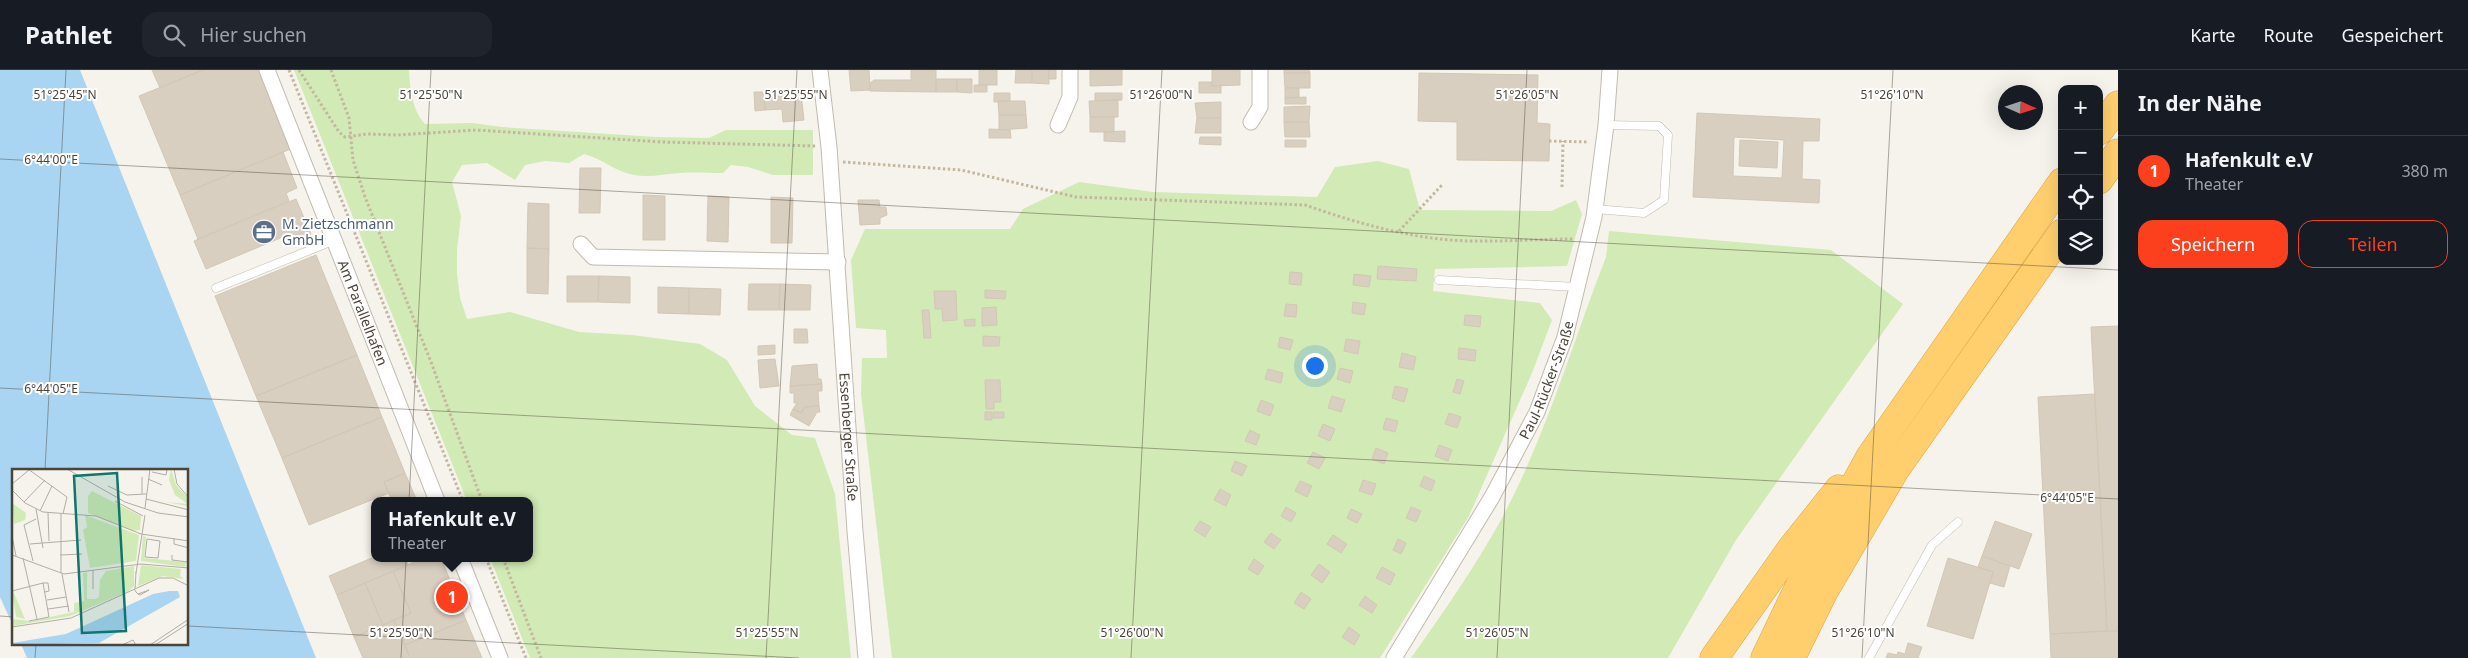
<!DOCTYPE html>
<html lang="de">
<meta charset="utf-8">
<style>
body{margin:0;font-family:"Noto Sans",sans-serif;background:#20242c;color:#f1f3f6}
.controls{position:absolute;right:15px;top:15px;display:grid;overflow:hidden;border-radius:10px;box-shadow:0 5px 20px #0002}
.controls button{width:45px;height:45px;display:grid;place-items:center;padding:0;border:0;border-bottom:1px solid #363941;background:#171b24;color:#f1f3f6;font:25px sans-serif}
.compass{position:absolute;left:1998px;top:15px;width:45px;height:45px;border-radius:50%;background:#171b24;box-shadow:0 5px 20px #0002;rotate:93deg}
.you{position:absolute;left:1314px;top:295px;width:18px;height:18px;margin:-12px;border:4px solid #fff;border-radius:50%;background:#1a73e8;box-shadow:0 0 0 8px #1a73e833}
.badge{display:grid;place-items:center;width:32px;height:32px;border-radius:50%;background:#fc3f1d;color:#fff;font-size:16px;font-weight:700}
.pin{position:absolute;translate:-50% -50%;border:2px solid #fff;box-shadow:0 1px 5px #0006}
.popup{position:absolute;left:371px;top:427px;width:162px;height:65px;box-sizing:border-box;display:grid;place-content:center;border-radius:10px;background:#171b24;filter:drop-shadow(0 1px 4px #0005);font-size:16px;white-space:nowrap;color:#9ea1a6}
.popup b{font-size:19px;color:#f1f3f6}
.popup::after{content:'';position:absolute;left:50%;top:100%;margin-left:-10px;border:10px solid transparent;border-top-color:#171b24}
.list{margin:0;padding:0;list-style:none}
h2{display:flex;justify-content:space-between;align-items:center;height:65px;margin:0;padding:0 20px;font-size:21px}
h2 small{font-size:16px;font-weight:400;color:#9ea1a6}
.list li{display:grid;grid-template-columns:32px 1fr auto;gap:15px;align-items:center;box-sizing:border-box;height:70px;padding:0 20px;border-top:1px solid #363941}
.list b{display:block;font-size:19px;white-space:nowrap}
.list p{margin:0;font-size:16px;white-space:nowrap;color:#9ea1a6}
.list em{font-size:16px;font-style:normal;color:#9ea1a6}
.actions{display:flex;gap:10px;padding:15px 20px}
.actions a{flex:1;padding:11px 0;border:1px solid #fc3f1d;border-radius:15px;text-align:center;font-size:18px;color:#fc3f1d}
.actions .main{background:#fc3f1d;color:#fff}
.icon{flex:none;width:28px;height:28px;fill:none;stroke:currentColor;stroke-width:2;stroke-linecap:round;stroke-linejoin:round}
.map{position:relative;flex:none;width:2118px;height:588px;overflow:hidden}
header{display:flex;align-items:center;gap:30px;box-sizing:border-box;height:70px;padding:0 25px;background:#171b24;border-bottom:1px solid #363941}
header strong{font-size:24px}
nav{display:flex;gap:28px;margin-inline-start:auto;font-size:18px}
.search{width:350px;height:45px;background:#20242c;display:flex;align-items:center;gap:12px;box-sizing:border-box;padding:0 18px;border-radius:15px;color:#9ea1a6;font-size:19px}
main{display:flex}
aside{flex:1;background:#171b24}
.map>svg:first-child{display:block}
.green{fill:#d2eab5}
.water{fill:#a9d4f2}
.building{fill:#d8cfc1;stroke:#d3c7b4;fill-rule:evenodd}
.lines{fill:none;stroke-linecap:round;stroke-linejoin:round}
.lane-casing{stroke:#c2bbae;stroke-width:9}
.street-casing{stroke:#c2bbae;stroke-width:17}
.highway-casing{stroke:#e0a43c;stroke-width:29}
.path{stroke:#c4b79f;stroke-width:3;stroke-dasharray:2.5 2.5;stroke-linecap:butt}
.lane{stroke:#fff;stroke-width:8}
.street{stroke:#fff;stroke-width:15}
.highway{stroke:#ffcf6e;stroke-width:28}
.ticks{fill:none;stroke:#4b4439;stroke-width:1;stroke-opacity:0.45}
.labels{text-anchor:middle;stroke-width:4;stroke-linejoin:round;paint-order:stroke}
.service-label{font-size:14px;fill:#4e5e75;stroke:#fff;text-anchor:start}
.street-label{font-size:14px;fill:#4b4439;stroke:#fff}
.inset-road{fill:none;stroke:#b2ada4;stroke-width:1}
.view{fill:#0f766e;fill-opacity:0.15;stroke:#0f766e;stroke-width:2.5}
.inset-edge{fill:none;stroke:#4b4439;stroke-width:2.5}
.ticks-label{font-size:12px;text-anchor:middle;fill:#4b4439;stroke:#fff;stroke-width:4;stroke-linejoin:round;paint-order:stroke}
</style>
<header>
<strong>Pathlet</strong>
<div class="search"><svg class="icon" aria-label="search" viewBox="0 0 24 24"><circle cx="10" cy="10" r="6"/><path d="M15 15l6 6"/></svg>Hier suchen</div>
<nav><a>Karte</a><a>Route</a><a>Gespeichert</a></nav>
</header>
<main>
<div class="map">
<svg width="2118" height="588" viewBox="0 0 2118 588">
<rect width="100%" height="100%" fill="#f6f3ec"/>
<path class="green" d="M294,0H409C410,18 412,40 425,54L472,53L502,57L656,67L709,68L726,60H813V105H773L748,97L731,95L723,103C709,103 694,102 680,103C664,104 650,108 634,105C614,101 603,89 584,84L569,93L545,91L525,95L515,110L487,93L462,95L452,112L461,146L457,180V204L460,228L467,249L510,242L579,262L632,265L700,274L727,290L755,336L792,365L815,368L835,424L851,588H530L490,488H530V431H467Z
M1378,91L1409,99L1420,140L1551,141L1576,130L1582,144L1567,196L1435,199L1433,221L1540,233L1552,250L1532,303L1469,446L1380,588H892L861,324L862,288H887L886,260L856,258L851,190L865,159H1010L1023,139L1079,112L1153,122L1317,127L1335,97Z
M1609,161L1831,180L1903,234L1736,470L1668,588H1411C1443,543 1475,497 1502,448C1546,366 1572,274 1606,187Z"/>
<path class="water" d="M0,0H80L316,588H27L21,574H188V400H14V558L0,527Z"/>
<path class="building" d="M152,0H203L160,18Z
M203,0H261L293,78L180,125L139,26Z
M849,0H869L870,20L851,21Z
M911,0H936V22L870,21V13L874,10H911Z
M979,0H997V15H979Z
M1016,0H1032V13H1015Z
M1032,0H1049V14L1032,13Z
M1049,0H1056V9H1049Z
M1090,0H1122V15L1090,16Z
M1212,0H1240V15L1212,16Z
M1284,0H1309L1310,3H1284Z
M1284,3H1310V18H1285Z
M1419,3L1538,5L1537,53L1550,54L1549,91L1457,90V52L1418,51Z
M936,9H957V22H936Z
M957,9H972V23L957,22Z
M1199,12H1212V16L1221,15V23H1199Z
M974,15H987V22H974Z
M1285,18H1299V27L1285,28Z
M754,22H763L765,40L755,41Z
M994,23H1010V31L994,32Z
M1095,23H1122V30L1095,31Z
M801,24L804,50L783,52L782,39L765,40L764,27Z
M1306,27V34H1285V28Z
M1118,30V47H1090L1089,31Z
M998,31H1025L1026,45H999Z
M1221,32V48H1197L1195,33Z
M1310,36L1309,52H1284V37Z
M1697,43L1820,49L1819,71H1803L1802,109L1820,110L1819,133L1693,127ZM1734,67L1784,70L1782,108L1733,106Z
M999,45H1026L1027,58L999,60Z
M1090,47H1114V62H1090Z
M1197,48H1221V63H1195Z
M1284,52H1309L1310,67H1285Z
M989,59L1010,60L1011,68H989Z
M1125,61V72L1104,71V62Z
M1200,67H1221V75L1199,74Z
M1285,70H1306V77H1285Z
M1740,70L1778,72L1777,98L1739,96Z
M283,82L297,118L286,123L289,131L198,169L180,125Z
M580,98H601L600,143H579Z
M643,125L665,126V170H643Z
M708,126L729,127L728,172L707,171Z
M771,127L793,128L792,173H771Z
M296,129L311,164L293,171L290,164L206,199L194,171Z
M858,130H879L880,137H886L887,145L880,148V154L860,155Z
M528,133L549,134V179L527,178Z
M527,178L549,179L548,224L527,223Z
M316,185L357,285L256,326L215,226Z
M1378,196L1417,199L1416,211L1377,209Z
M1290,202L1302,203L1301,215L1289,214Z
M1354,204L1371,206L1369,217L1353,215Z
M567,206H599L598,232H567Z
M599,206L630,207V233L598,232Z
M749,214H780L779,240H748Z
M780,214L811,215L810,240H779Z
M658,217L689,218V244L658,243Z
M689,218L721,219L720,245L689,244Z
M985,220L1006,221L1005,229L985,228Z
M934,221H956L957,250L943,251L942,239H935Z
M1353,232L1366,234L1364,245L1352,243Z
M1286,234L1297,235L1296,247L1284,246Z
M996,237L997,255L982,256V238Z
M922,240H929L931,268H924Z
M1465,245L1481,246L1480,257L1464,255Z
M975,249V256H965L964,250Z
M2118,256V561H2107L2091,257Z
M794,259H807L808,273H794Z
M983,266L1000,267L999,276H983Z
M1280,267L1293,270L1290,280L1278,277Z
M1346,269L1360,271L1358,284L1344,281Z
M775,275V284L758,285V276Z
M1459,278L1476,280L1475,291L1458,289Z
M1402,283L1416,287L1413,300L1399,297Z
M357,285L382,347L282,388L256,326Z
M775,289L779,316L760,318L758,290Z
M817,294L818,309H821L822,314L790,316L792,296Z
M1340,298L1353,301L1350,313L1337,309Z
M1268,299L1283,303L1281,313L1265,309Z
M1457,309L1464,311L1460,324L1453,322Z
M985,310H1000L1001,332H994V339H986Z
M822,314V321H818L819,336L805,337L801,343L793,339L797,333H794V323H790V316Z
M1395,316L1408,319L1404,332L1392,328Z
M2095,324L2107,561L2050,564L2038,327Z
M1332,326L1345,330L1341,342L1328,338Z
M1261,330L1274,335L1270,346L1257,341Z
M819,336L820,342H817L809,356L790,345L793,339L801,343L805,337Z
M985,342H992V350H985Z
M993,342H1004V348H993Z
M1449,343L1461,347L1457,358L1445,354Z
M382,347L405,403L384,412L389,423L309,455L282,388Z
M1386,348L1398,351L1395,362L1383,359Z
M1323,354L1335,359L1330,371L1318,366Z
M1250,360L1260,365L1256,375L1245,371Z
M1439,375L1452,380L1448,391L1435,386Z
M1376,378L1388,383L1384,394L1372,389Z
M1313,382L1325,388L1319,399L1307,393Z
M1235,391L1247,396L1242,406L1231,401Z
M405,403L417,431H392L384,412Z
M1424,406L1435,411L1431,421L1420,416Z
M1363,410L1376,414L1372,425L1359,421Z
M1300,411L1312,416L1307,427L1295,421Z
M1220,419L1231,425L1226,436L1214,430Z
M1286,437L1296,443L1291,452L1281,446Z
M1411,437L1421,441L1416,452L1406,448Z
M1351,439L1362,444L1357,453L1347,448Z
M1200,451L1211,457L1205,467L1194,460Z
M1995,451L2032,464L2019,499L1982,486Z
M1271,463L1281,470L1274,479L1264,472Z
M1333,465L1347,474L1341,483L1327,474Z
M1398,469L1406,473L1401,484L1393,480Z
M1982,486L2010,496L2004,517L1990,513L1993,502L1978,497Z
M374,487L405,488L408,495L337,525L329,506Z
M424,488H441L466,550L405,575L394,550L411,543L393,501Z
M1948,488L1993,502L1973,569L1927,556Z
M1254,489L1264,496L1258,505L1248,499Z
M1319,494L1330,502L1322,513L1311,505Z
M1382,497L1395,504L1390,515L1376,508Z
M393,501L411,543L383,555L365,513Z
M365,513L383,555L354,567L337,525Z
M1301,522L1311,529L1304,539L1294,533Z
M1365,526L1377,535L1372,543L1359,535Z
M394,550L410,588H363L354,567Z
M466,550L482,588H410L405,575Z
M1349,557L1360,565L1354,575L1342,567Z
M2107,561H2118V588H2051L2050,564Z
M1908,573L1922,577L1918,588H1886L1888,583L1897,585L1898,582L1905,584Z"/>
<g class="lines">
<g class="lane-casing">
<path id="lane" d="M1595,139L1644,143L1664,130L1668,65L1659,56L1606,55
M1439,210L1577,217
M216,218L335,170
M1869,588L1932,475L1958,452"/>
</g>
<g class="street-casing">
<g id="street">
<path id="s1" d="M267,0L437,431"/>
<path id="s2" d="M820,0L829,77L855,461L866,588"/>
<path d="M1251,52L1260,37V0"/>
<path d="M1058,55L1070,27V0"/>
<path d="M581,174L593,187L838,192"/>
<path d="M460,488L500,588"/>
<path id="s3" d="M1394,588L1492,427L1537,342L1565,267L1594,147L1606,55L1610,0"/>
</g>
</g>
<g class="highway-casing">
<path id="highway" d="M2099,61L2118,35
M2099,110L2118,83
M1714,588L1791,479L1839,419
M1765,588L1799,517L1870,387L2062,112
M1791,588L1823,523L1895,400L2062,163"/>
</g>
<path class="path" d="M289,0L463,431
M299,0L339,62L345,67L367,64L398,65L476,60L662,72L816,76
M331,0L349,48L353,90L365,127L431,292L482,431
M1549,71L1589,72
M843,92L961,100L1076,127L1305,135C1351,151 1401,166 1450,170C1491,173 1533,169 1574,169
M1562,117L1563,71
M1399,161L1442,115
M486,488L526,588
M503,488L541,588"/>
<use href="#lane" class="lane"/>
<use href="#street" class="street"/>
<use href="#highway" class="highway"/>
</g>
<path class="ticks" d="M0,89L2118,200M0,318L2118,429M45,400L66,0M0,546L14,547M188,556L799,588M35,588L36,574M401,588L431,0M766,588L797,0M1131,588L1162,0M1497,588L1527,0M1862,588L1893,0"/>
<defs>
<g id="office-disc" transform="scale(1.25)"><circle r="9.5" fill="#5c6f8a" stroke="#fff"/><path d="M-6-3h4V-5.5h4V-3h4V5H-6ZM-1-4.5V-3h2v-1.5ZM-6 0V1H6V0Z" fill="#fff"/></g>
</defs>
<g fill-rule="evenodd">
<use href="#office-disc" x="264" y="162"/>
</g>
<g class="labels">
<g class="service-label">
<text x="282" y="159">M. Zietzschmann<tspan x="282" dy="16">GmbH</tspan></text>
</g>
<g class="street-label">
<text dy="5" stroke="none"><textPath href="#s1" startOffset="261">Am Parallelhafen</textPath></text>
<text dy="5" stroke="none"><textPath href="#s3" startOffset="318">Paul-Rücker-Straße</textPath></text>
<text dy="5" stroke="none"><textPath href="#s2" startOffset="368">Essenberger Straße</textPath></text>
</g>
</g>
<g transform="translate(12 399)">
<rect width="176" height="176" fill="#f6f3ec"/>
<path d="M159,0L164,16L176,29V37L153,33L176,35L163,26L157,11ZM80,22L129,47L128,61L121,62L76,44V27ZM0,34L14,44L13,51L2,55ZM73,46L127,66L124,92L78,99L71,61L75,58ZM131,67L134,68L132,89L174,93L173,98L129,92ZM129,96L169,100L168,107L172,110L151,107L126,117ZM122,97V117L117,122L58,147L0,157V150L19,152L62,143V134L72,132L71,104L75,103V130H83L87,128L88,111L94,102ZM0,124H2L13,150L4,148Z" fill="#d2eab5"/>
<path d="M157,122H166L168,128L87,174L0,176V174L54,165L141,125Z" fill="#a9d4f2"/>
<path class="inset-road" d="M16,0L55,28L51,45M55,0L113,33L146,44L177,48M162,0L165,15L177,29M140,3L154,6L155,1M130,8V25M136,10L150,16M0,15L17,1M96,17L115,26L134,25M0,21L13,34L31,43L84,47L129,65L177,72M134,30L177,41M103,32L131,47M12,33L33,11M133,39L138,0M24,40L31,79M28,42L40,17M36,44L37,72M0,67L4,87M162,69V75L177,79M135,70L148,72L146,89L133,88ZM18,75L69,71M0,86L52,105L129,95L177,99M48,86L70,85M160,86V91L176,93M11,89L25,150M21,92L12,56L24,50M49,104V45M124,104L133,46M50,105L57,143M31,114H36L37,122L33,123M81,120V101M122,120L124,123L126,125L128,126L137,121L126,125M123,120L124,103M0,122L31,114M35,131L54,128M36,140L57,137M17,152L37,148L31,114M0,158L59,149L147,109H161L177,117M110,176L121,171L124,176M138,176L177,150M143,176L177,154"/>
<path class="view" d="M105,4L114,162L70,164L62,7Z"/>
<rect width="176" height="176" class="inset-edge"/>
</g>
<g class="ticks-label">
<text x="65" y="29">51°25'45"N</text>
<text x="431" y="29">51°25'50"N</text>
<text x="796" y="29">51°25'55"N</text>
<text x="1161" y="29">51°26'00"N</text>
<text x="1527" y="29">51°26'05"N</text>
<text x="1892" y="29">51°26'10"N</text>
<text x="51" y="94">6°44'00"E</text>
<text x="51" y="323">6°44'05"E</text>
<text x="2067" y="432">6°44'05"E</text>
<text x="401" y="567">51°25'50"N</text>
<text x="767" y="567">51°25'55"N</text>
<text x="1132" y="567">51°26'00"N</text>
<text x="1497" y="567">51°26'05"N</text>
<text x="1863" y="567">51°26'10"N</text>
</g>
</svg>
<div class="controls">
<button>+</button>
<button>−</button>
<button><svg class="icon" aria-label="locate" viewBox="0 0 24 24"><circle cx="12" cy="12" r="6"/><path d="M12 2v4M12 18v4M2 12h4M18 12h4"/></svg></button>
<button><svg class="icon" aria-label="layers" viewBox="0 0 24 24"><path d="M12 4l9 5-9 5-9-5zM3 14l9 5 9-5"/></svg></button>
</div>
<svg class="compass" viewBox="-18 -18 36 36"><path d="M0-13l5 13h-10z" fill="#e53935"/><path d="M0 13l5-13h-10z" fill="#9ea1a6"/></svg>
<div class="you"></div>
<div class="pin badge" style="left:452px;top:527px">1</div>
<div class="popup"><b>Hafenkult e.V</b>Theater</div>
</div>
<aside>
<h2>In der Nähe<small></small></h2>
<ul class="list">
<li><span class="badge">1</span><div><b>Hafenkult e.V</b><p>Theater</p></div><em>380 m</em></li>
</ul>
<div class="actions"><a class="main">Speichern</a><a>Teilen</a></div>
</aside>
</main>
